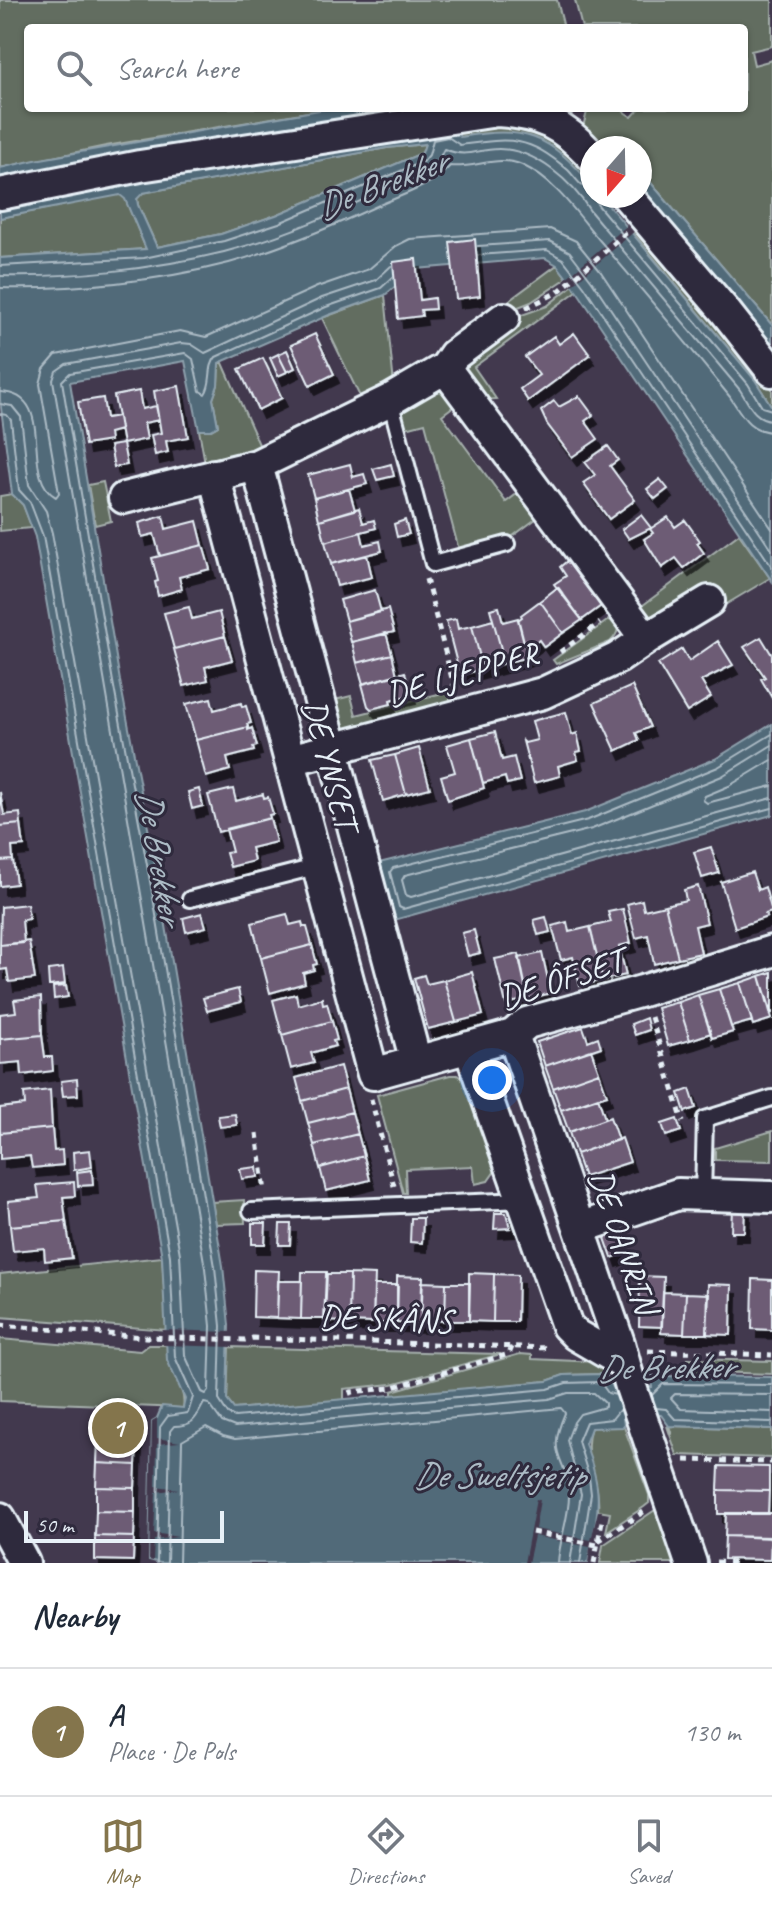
<!DOCTYPE html>
<meta charset="utf-8">
<style>
body{margin:0;font-family:Caveat,sans-serif;background:#f2f2f3;color:#1f2937}
.compass{position:absolute;left:580px;top:136px;width:72px;height:72px;border-radius:50%;background:#fff;box-shadow:0 2px 6px #0004;rotate:200deg}
.scale{position:absolute;left:24px;bottom:20px;width:200px;box-sizing:border-box;padding-left:8px;border:4px solid #e8f1f8;border-top:0;font-size:22px;line-height:28px;white-space:nowrap;color:#e8f1f8;-webkit-text-stroke:6px #2f2a3d;paint-order:stroke}
.you{position:absolute;left:492px;top:1080px;width:28px;height:28px;margin:-20px;border:6px solid #fff;border-radius:50%;background:#1a73e8;box-shadow:0 0 0 12px #1a73e833}
.badge{display:grid;place-items:center;width:52px;height:52px;border-radius:50%;background:#84754c;color:#fff;font-size:26px;font-weight:700}
.pin{position:absolute;translate:-50% -50%;border:4px solid #fff;box-shadow:0 2px 8px #0006}
.list{margin:0;padding:0;list-style:none}
h2{display:flex;justify-content:space-between;align-items:center;height:104px;margin:0;padding:0 32px;font-size:34px}
h2 small{font-size:26px;font-weight:400;color:#747a83}
.list li{display:grid;grid-template-columns:52px 1fr auto;gap:24px;align-items:center;box-sizing:border-box;height:128px;padding:0 32px;border-top:2px solid #e0e1e3}
.list b{display:block;font-size:30px;white-space:nowrap}
.list p{margin:0;font-size:26px;white-space:nowrap;color:#747a83}
.list em{font-size:26px;font-style:normal;color:#747a83}
.icon{flex:none;width:44px;height:44px;fill:none;stroke:currentColor;stroke-width:2;stroke-linecap:round;stroke-linejoin:round}
.map{position:relative;flex:none;width:772px;height:1563px;overflow:hidden}
.search{position:absolute;background:#fff;box-shadow:0 2px 6px #0004;left:24px;right:24px;top:24px;height:88px;display:flex;align-items:center;gap:20px;box-sizing:border-box;padding:0 28px;border-radius:8px;color:#747a83;font-size:30px}
.sheet{height:232px;background:#fff}
nav{display:flex;justify-content:space-around;align-items:center;box-sizing:border-box;height:112px;border-top:2px solid #e0e1e3;background:#fff;font-size:22px;color:#747a83}
nav a{display:grid;justify-items:center;gap:4px}
nav .on{color:#84754c}
.map>svg:first-child{display:block}
.green{fill:#626d61;stroke:#a5afac;stroke-width:2}
.water{fill:#516a79;stroke:#8da0ac;stroke-width:2;fill-rule:evenodd}
.pier{fill:#42394e}
.lines{fill:none;stroke-linecap:round;stroke-linejoin:round}
.shore{stroke:#acbbc5;stroke-width:2}
.building{fill:#6d5b75;stroke:#e8f1f8;stroke-width:2;filter:url(#shadow)}
.service-casing{stroke:#e8f1f8;stroke-width:20}
.minor-casing{stroke:#e8f1f8;stroke-width:36}
.path{stroke:#e8f1f8;stroke-width:5;stroke-dasharray:6 6;stroke-linecap:butt}
.service{stroke:#2f2a3d;stroke-width:14}
.minor{stroke:#2f2a3d;stroke-width:30}
.labels{text-anchor:middle;stroke-width:6;stroke-linejoin:round;paint-order:stroke}
.street-label{font-size:34px;fill:#e8f1f8;stroke:#2f2a3d}
.water-label{font-size:36px;font-style:italic;fill:#acbbc5;stroke:#2f2a3d}
</style>
<div class="map">
<svg width="772" height="1563" viewBox="0 0 772 1563">
<defs>
<filter id="shadow"><feDropShadow dx="5" dy="9" stdDeviation="0" flood-color="#0009"/></filter>
</defs>
<rect width="100%" height="100%" fill="#42394e"/>
<filter id="ink" filterUnits="userSpaceOnUse"><feTurbulence type="fractalNoise" baseFrequency=".0125" numOctaves="2"/><feDisplacementMap in="SourceGraphic" scale="16" xChannelSelector="R" yChannelSelector="G"/><feConvolveMatrix kernelMatrix="1 2 1 2 8 2 1 2 1" color-interpolation-filters="sRGB"/></filter>
<g filter="url(#ink)">
<path class="green" d="M0,0H557L564,28H28V108H331L106,146L0,168Z
M575,0H772V46L751,51L754,65L772,60V325L640,170V148H621L614,140L605,148H594L532,108H560L583,127L588,108H626L624,112L632,117L640,108H744V28H582Z
M519,118L592,163V185C551,138 522,125 460,137L89,180Z
M425,144L422,153L276,215L221,234L157,247L138,205L137,198L142,193L387,148Z
M120,194L125,198L146,249L0,258V218Z
M639,227L772,380V407L755,380L633,233Z
M557,265L567,278L531,302L508,311L503,305Z
M573,285L577,291L474,367L496,399L485,400L461,369L513,318L547,306Z
M385,295L394,385L362,401L322,318Z
M219,363H223L261,449L205,463L199,430H211L218,426L213,399L218,385Z
M440,391L446,392L458,403L442,415L506,502L522,490L541,515L513,536L459,550L425,423L406,428L401,407Z
M103,482L111,521L95,525L88,485Z
M12,494L23,505L32,528L0,531V496Z
M739,534L770,578L725,605L712,584L650,619L639,608Z
M614,616C619,628 620,632 610,642L556,664L553,660Z
M450,691L454,702L344,731L335,700L351,696L356,715Z
M450,1075H457L465,1080L496,1164L495,1171L488,1181L475,1184L473,1166L405,1169L406,1193H403L377,1095Z
M772,1131V1161L715,1160V1148Z
M244,1200L245,1223L216,1224L212,1202Z
M162,1257L167,1330L0,1317V1274Z
M0,1339L140,1351L148,1345H167C168,1367 187,1388 183,1408L0,1401Z
M229,1347L501,1354L392,1384L344,1389V1400L234,1409L227,1400Z
M520,1354L532,1355V1359L599,1362L605,1374L564,1375L547,1381L392,1396V1391Z
M688,1359L772,1361V1374L712,1372V1376H688Z
M667,1426L672,1435L669,1426L772,1429V1458L677,1455Z
M591,1427H624L649,1495V1503L644,1507L606,1532L610,1513L598,1511C601,1477 580,1458 591,1427Z
M661,1506L680,1563H600L603,1545Z"/>
<path class="water" d="M331,108H415L43,171L0,181V168L35,160Z
M454,128L460,137C525,125 549,135 592,185V196H601L755,380L772,407V581L577,291L557,265L545,258L416,269L385,295L329,315L219,363L218,385L213,399L218,426L211,430H199L185,361L70,382L120,681L161,896L223,1266L229,1325L227,1400L234,1409L547,1381L564,1375L605,1374L613,1387H652L651,1376L772,1377V1429L669,1426L661,1415L623,1416L624,1427L591,1428L585,1444C605,1496 598,1510 588,1563H160L149,1560L152,1421L157,1418L162,1406L183,1408L185,1399L167,1360L162,1257L35,537L23,505L12,494L0,400V258L146,249L125,199L120,195L0,218V205L90,186ZM425,144L422,153L276,215L221,234L157,247L138,205L137,199L143,193L387,148Z
M640,170L772,325V348L640,194Z
M772,724V815L394,920L379,863L585,812L715,759Z"/>
<path class="pier" d="M630,223L636,230L569,288L564,280Z
M163,1330L233,1332V1347L163,1345Z
M157,1418V1438L180,1442L157,1444L156,1486L179,1489L156,1492L154,1533L178,1537L154,1540L153,1561L149,1560L152,1421Z
M536,1499L540,1500L535,1529L591,1540L598,1511H602L592,1563H588L590,1547L534,1536L528,1563H524Z"/>
<g class="lines">
<path class="shore" d="M596,196L597,204L748,384L762,407L772,410
M478,246L550,241L570,252L592,281L772,550
M478,255L547,250L563,259L584,286L772,567
M0,266L144,258L224,241L279,223L424,161L429,155L433,140L448,137L460,145C511,138 527,135 568,170C576,178 580,188 592,190
M0,276C72,278 154,269 224,252C295,234 362,200 428,170L437,163L444,149C469,159 475,149 499,149C536,149 573,183 590,211L740,390C749,404 754,419 772,420
M392,278L381,288L326,307L216,357C207,367 213,383 205,394L200,391L193,359L185,353L70,373L62,381L113,682L153,897L215,1267L221,1326L219,1400L228,1414L235,1417L548,1389L566,1383L600,1382L608,1393L616,1395
M0,288C72,290 160,281 229,263C279,249 329,228 377,206C402,195 432,186 450,166C474,169 499,154 522,165C556,181 577,214 601,242C645,293 688,345 730,397C742,415 749,431 772,432
M0,392C59,394 18,476 56,497L59,493L40,384L44,369L56,355L180,331L206,337L317,287L369,269L396,246L410,239L550,229L576,241L601,272L772,529
M0,404L12,406L21,417L29,485L46,511L52,533L180,1254L185,1355L202,1392L206,1394L209,1390L211,1326L205,1268L53,380L56,371L66,364L181,343L191,344L205,353L322,298L376,280L391,266
M0,414L7,415L11,420L19,490L30,502L43,536L170,1256L175,1357L193,1397L188,1413L168,1416L160,1427L157,1563
M772,734L718,767L588,820L393,868L390,872L399,907L403,909L772,808
M772,745L722,776L592,829L405,875L402,880L406,895L411,897L772,798
M772,760L729,786L705,796L703,800L707,803L772,786
M652,1395L663,1384L772,1385
M772,1395L675,1394L671,1398L681,1409L772,1412
M656,1408L666,1409L675,1419L772,1422
M167,1563L170,1431L174,1426C194,1426 196,1418 204,1403L209,1404L222,1422L235,1427L549,1399L568,1393H594L605,1403V1407L580,1414L574,1422L567,1440L581,1494L570,1563
M179,1563L182,1441L206,1427L223,1436L235,1439L561,1408L565,1413C545,1459 567,1455 569,1493C570,1516 559,1540 558,1563
M580,1563L591,1494L589,1477L578,1441L586,1422L612,1419L620,1409"/>
</g>
<path class="building" d="M475,239L480,296L456,299L450,242Z
M416,259L420,300L434,298L435,309L421,310L422,316L398,319L393,262Z
M574,333L590,355L528,401L520,389L539,375L525,357L554,336L559,344Z
M315,334L334,374L310,386L291,345Z
M287,350L295,368L287,372L278,354Z
M278,354L287,372L278,376L270,358Z
M263,358L282,398L258,410L239,369Z
M179,386L188,437L166,441L168,452L155,455L151,435L161,433L154,391Z
M139,391L142,409L156,406L159,420L144,423L147,439L123,444L114,396Z
M579,396L593,415L585,421L598,439L572,457L547,424L541,411L554,401L559,407Z
M103,398L106,418L118,416L120,430L109,433L110,441L85,445L78,402Z
M123,444L127,465L114,467L110,446Z
M608,446L618,460L610,466L635,500L609,519L583,483L595,475L585,462Z
M350,464L353,477L364,474L367,484L314,498L308,475Z
M391,464L394,476L377,480L373,469Z
M660,479L668,489L655,499L647,489Z
M349,489L355,510L319,520L314,498Z
M359,508L363,523L374,520L376,528L325,542L320,520Z
M641,515L651,528L629,539L622,529Z
M163,516L166,529L197,521L203,545L160,556L154,534L142,537L139,523Z
M668,517L675,527L685,520L700,541L697,543L704,553L684,568L676,558L662,568L644,539L653,533L650,529Z
M405,520L409,534L397,537L394,524Z
M361,532L364,545L380,541L382,551L331,564L325,542Z
M203,545L210,569L179,577L182,589L158,596L155,582L158,581L152,558Z
M367,555L372,577L337,586L331,564Z
M567,561L601,606L582,620L554,584L566,576L560,567Z
M558,587L582,620L563,633L540,601Z
M375,590L381,612L346,621L340,600Z
M540,601L563,633L544,647L539,640L526,650L518,620L522,617L521,615Z
M189,607L192,619L219,612L225,636L174,649L164,613Z
M499,607L503,622L518,618L528,657L505,663L490,609Z
M388,609L394,632L351,642L346,621Z
M456,619L458,629L472,626L483,669L460,675L446,621Z
M493,620L505,663L483,669L472,626Z
M386,633L392,654L357,663L352,642Z
M225,636L232,660L205,667L208,680L184,686L174,649Z
M761,637L772,655V698L761,679L765,677L744,647Z
M718,641L733,665L701,681L711,697L687,712L658,664L682,649L689,661Z
M392,654L397,675L363,684L357,663Z
M405,672L411,695L390,700L391,704L371,709L368,706L362,684Z
M632,686L650,727L636,733L639,740L616,751L594,703Z
M211,698L214,710L241,703L242,707L246,706L251,723L247,724L248,727L196,740L186,704Z
M566,712L572,735L577,733L581,751L576,752L578,760L558,766L560,776L534,783L523,741L525,743L537,740L532,721Z
M248,727V730L252,728L257,746L253,747L254,751L227,758L230,770L206,777L196,740Z
M495,732L502,760L514,757L520,781L507,784L505,777L483,783L471,738Z
M471,738L484,788L448,800L441,776L455,772L447,745Z
M419,748L430,788L406,794L395,755Z
M395,755L406,794L383,801L372,760Z
M199,789L203,806L192,809L188,792Z
M233,789L236,801L263,794L264,798L268,797L273,814L269,815L270,818L218,832L208,795Z
M0,792L4,815L20,813L21,824L0,826Z
M270,818L276,842L251,848L254,861L230,867L226,853L232,852L226,829Z
M21,824L24,846L12,847L13,860L0,861V826Z
M711,847L719,873L702,878L694,852Z
M13,860L16,884L0,886V861Z
M752,872L758,890L765,887L772,912L765,914L767,917L735,928L721,882Z
M698,886L707,923L695,926L701,953L678,958L665,905L686,900L684,890Z
M642,900L644,910L665,905L678,958L654,964L648,935L636,938L627,904Z
M27,904L29,919L22,920L24,943L0,945L1,907Z
M623,909L631,943L619,946L626,975L603,980L590,927L611,922L608,912Z
M202,913L206,927L186,932L183,918Z
M287,914L290,925L302,922L303,927H307L312,945L261,958L252,923Z
M546,917L550,932L538,935L534,920Z
M567,922L569,932L590,927L603,980L580,986L573,957L561,960L552,926Z
M474,930L480,953L468,956L462,933Z
M29,941L35,979L9,982L7,969L0,970V945Z
M312,945L317,964L313,965L314,970L303,973L305,983L270,993L261,958Z
M542,953L551,993L528,999L519,958Z
M519,954L528,999L506,1004L495,959Z
M63,968L65,984L49,986L48,970Z
M472,972L483,1015L456,1022L444,980Z
M772,972V1014L760,976Z
M424,975L427,984L444,980L456,1022L428,1029L414,978Z
M760,976L772,1019L753,1025L740,983Z
M740,983L752,1021L731,1027L719,989Z
M66,986L68,997L54,999L53,987Z
M238,989L241,1002L207,1011L203,998Z
M719,989L733,1032L712,1038L698,995Z
M296,994L298,1005L322,998L323,1004L327,1003L332,1021L282,1035L273,1000Z
M698,995L711,1033L690,1040L678,1002Z
M41,997L42,1035L0,1039V1014L16,1012L14,1000Z
M678,1002L690,1040L668,1046L657,1008Z
M646,1018L649,1030L635,1035L631,1024Z
M332,1021L337,1040L333,1041L335,1046L311,1053L314,1063L291,1069L282,1035Z
M583,1027L588,1041L598,1037L601,1047L545,1066L537,1042Z
M42,1035L45,1057H52L53,1071L22,1075L21,1062L0,1064V1039Z
M591,1050L599,1072L553,1088L545,1066Z
M340,1066L346,1089L302,1101L296,1078Z
M599,1072L607,1095L561,1110L553,1088Z
M77,1079L78,1095L63,1096L61,1081Z
M346,1089L352,1112L308,1123L302,1101Z
M690,1089L696,1108L685,1112L679,1093Z
M50,1090L52,1128L0,1133V1108L25,1105L24,1093Z
M598,1097L605,1119L569,1132L561,1110Z
M352,1112L358,1134L314,1145L308,1123Z
M235,1114L237,1125L220,1127L218,1116Z
M610,1117L618,1140L576,1154L569,1132Z
M677,1119L681,1131L666,1136L662,1124Z
M52,1128L54,1151L62,1150L63,1165L32,1168L30,1156L0,1159V1133Z
M358,1134L364,1156L320,1168L314,1145Z
M622,1138L630,1162L584,1177L576,1154Z
M90,1150L92,1167L74,1170L73,1152Z
M364,1156L370,1180L326,1191L320,1168Z
M257,1167L258,1177L242,1179L240,1169Z
M92,1170L93,1185L78,1186L77,1172Z
M74,1182L75,1196L63,1197L66,1221L10,1226L8,1201L39,1198L37,1185Z
M732,1208H745L744,1232H731Z
M495,1213H506L510,1228L494,1229Z
M411,1218H423L422,1243L410,1242Z
M66,1221L72,1258L45,1261L44,1248L13,1251L10,1226Z
M252,1223H266L265,1244H252Z
M280,1224H291L290,1245H279Z
M618,1233L625,1253L612,1258L605,1238Z
M254,1270L279,1271L277,1318L253,1317Z
M302,1272H327L325,1319H301Z
M469,1273L494,1274L493,1322L469,1321Z
M326,1274H350L349,1322L324,1321Z
M350,1274L375,1275L373,1323L349,1322Z
M494,1274L518,1275L517,1322H493Z
M397,1276L423,1277L421,1324L397,1323Z
M640,1276L664,1277L662,1327L639,1326Z
M753,1279L772,1280V1330L752,1329Z
M278,1281H302L301,1319L277,1318Z
M422,1282L446,1283L445,1321L421,1320Z
M446,1283H470L469,1321H445Z
M708,1284L732,1285L731,1335L707,1334Z
M374,1285H398L397,1323H373Z
M663,1292L686,1293L684,1334L661,1333Z
M686,1293L709,1294L707,1334H684Z
M99,1415L138,1416L137,1440L98,1439Z
M98,1439L137,1440L136,1465L97,1463Z
M97,1463L136,1465L135,1488L96,1487Z
M719,1466L769,1467V1491L718,1490Z
M96,1487L135,1488V1512L96,1511Z
M718,1490L769,1491L768,1514H718Z
M96,1511L135,1512L134,1537L95,1536Z
M726,1513H772V1538L725,1536Z
M95,1536L134,1537L133,1561L95,1560Z
M725,1536L771,1537L770,1560L724,1559Z"/>
<g class="lines">
<g class="service-casing">
<path id="service" d="M390,400L433,564L507,544
M190,899L319,866
M703,1195L705,1119L772,1098
M251,1211L523,1200"/>
</g>
<g class="minor-casing">
<path id="minor" d="M0,194L140,166L497,111C540,113 563,125 592,156
M627,196L724,310L772,371
M445,368L454,355L504,318
M257,465L416,1062
M214,475L373,1074L513,1035L527,1023L642,991L772,951
M124,498L257,465L390,400L445,368L646,639L618,658L543,693L290,760
M646,639L709,601
M513,1035L619,1343L631,1387L691,1563
M469,1047L567,1326L576,1335L624,1363
M580,1228L678,1194L772,1197
M0,1518L24,1563"/>
</g>
<path class="path" d="M526,308L558,292L626,233
M426,579L455,690
M560,652L600,623
M651,1017L683,1122
M371,1099L394,1186
M257,1133L265,1192
M0,1325L145,1337L245,1340L253,1338L550,1348
M648,1351L772,1355
M352,1395L351,1392L390,1388L509,1354L512,1347
M685,1460L772,1462
M532,1532L597,1545
M598,1541L645,1511
M716,1562L739,1563
M594,1563L603,1516"/>
<use href="#service" class="service"/>
<use href="#minor" class="minor"/>
</g>
</g>
<g class="labels">
<g class="street-label">
<text transform="translate(462 673) rotate(-16)" y="12">DE LJEPPER</text>
<text transform="translate(331 764) rotate(75)" y="12">DE YNSET</text>
<text transform="translate(561 978) rotate(-18)" y="12">DE ÔFSET</text>
<text transform="translate(624 1241) rotate(71)" y="12">DE OANRIN</text>
<text transform="translate(386 1318) rotate(2)" y="12">DE SKÂNS</text>
</g>
<g class="water-label">
<text transform="translate(381 183) rotate(-21)" y="13">De Brekker</text>
<text transform="translate(161 856) rotate(80)" y="13">De Brekker</text>
<text transform="translate(665 1366) rotate(-1)" y="13">De Brekker</text>
<text x="499" y="1487">De Sweltsjetip</text>
</g>
</g>
</svg>
<svg class="compass" viewBox="-18 -18 36 36"><path d="M0-13l5 13h-10z" fill="#e53935"/><path d="M0 13l5-13h-10z" fill="#747a83"/></svg>
<div class="scale">50 m</div>
<div class="you"></div>
<div class="pin badge" style="left:118px;top:1428px">1</div>
<div class="search"><svg class="icon" aria-label="search" viewBox="0 0 24 24"><circle cx="10" cy="10" r="6"/><path d="M15 15l6 6"/></svg>Search here</div>
</div>
<section class="sheet">
<h2>Nearby<small></small></h2>
<ul class="list">
<li><span class="badge">1</span><div><b>A</b><p>Place · De Pols</p></div><em>130 m</em></li>
</ul>
</section>
<nav>
<a class="on"><svg class="icon" aria-label="map" viewBox="0 0 24 24"><path d="M3 6l6-2 6 2 6-2v14l-6 2-6-2-6 2zM9 4v14M15 6v14"/></svg>Map</a>
<a><svg class="icon" aria-label="directions" viewBox="0 0 24 24"><path d="M12 3l9 9-9 9-9-9zM9 14v-3h6M13 9l2 2-2 2"/></svg>Directions</a>
<a><svg class="icon" aria-label="saved" viewBox="0 0 24 24"><path d="M7 4h10v16l-5-4-5 4z"/></svg>Saved</a>
</nav>
